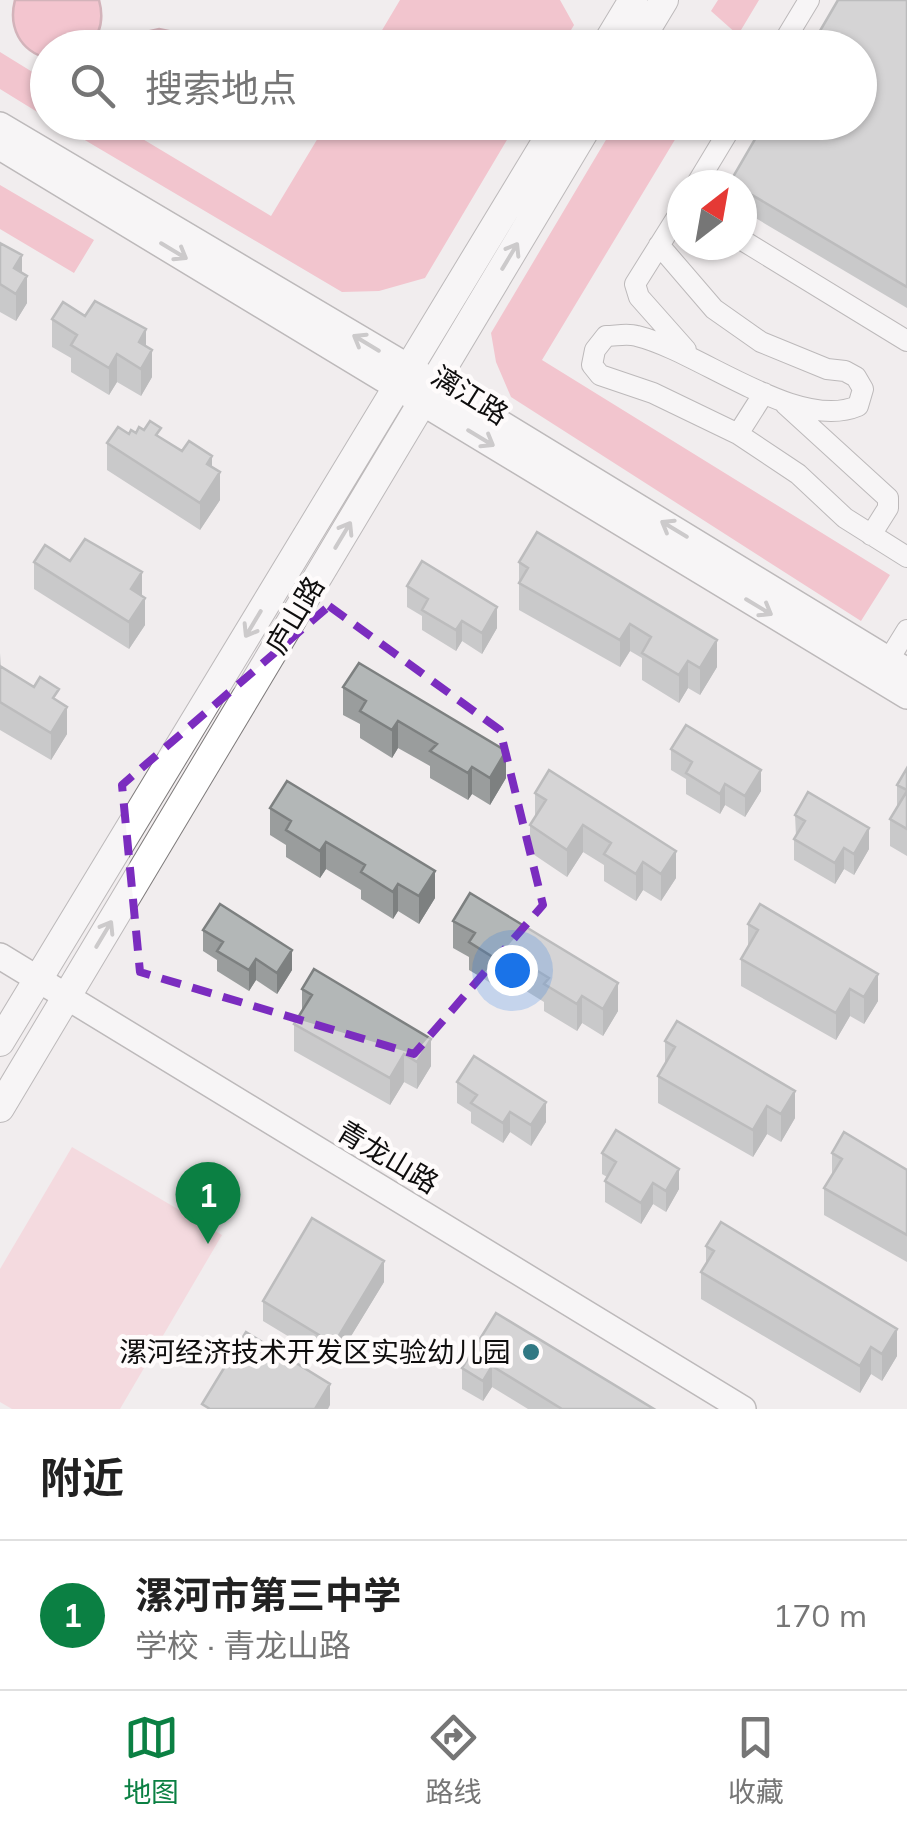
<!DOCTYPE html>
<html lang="zh">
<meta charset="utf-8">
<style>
body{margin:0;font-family:Mulish,"Noto Sans SC",sans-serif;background:#f2f2f2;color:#222}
.compass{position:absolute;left:667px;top:170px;width:90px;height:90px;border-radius:50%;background:#fff;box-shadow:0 2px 8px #0004;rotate:31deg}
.you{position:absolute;left:512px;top:970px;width:35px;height:35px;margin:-25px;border:8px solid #fff;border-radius:50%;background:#1a73e8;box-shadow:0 0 0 15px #1a73e833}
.badge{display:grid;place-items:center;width:65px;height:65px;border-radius:50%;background:#0b8043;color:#fff;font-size:32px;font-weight:700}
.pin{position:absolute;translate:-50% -82px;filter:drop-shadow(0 2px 5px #0008)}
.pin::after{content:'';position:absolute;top:52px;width:35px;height:30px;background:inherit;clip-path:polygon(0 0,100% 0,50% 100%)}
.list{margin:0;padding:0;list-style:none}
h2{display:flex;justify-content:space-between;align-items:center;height:130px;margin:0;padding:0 40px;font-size:42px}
h2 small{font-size:32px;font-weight:400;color:#767676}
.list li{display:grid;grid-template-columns:65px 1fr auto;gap:30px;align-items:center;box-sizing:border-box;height:150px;padding:0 40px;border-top:2px solid #e0e0e0}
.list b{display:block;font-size:38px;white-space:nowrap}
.list p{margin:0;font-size:32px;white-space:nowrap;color:#767676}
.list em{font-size:32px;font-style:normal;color:#767676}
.icon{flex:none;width:55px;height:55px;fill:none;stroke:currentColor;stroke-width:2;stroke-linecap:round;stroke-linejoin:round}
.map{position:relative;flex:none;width:907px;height:1409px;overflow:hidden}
.search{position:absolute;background:#fff;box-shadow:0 2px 8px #0004;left:30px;right:30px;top:30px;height:110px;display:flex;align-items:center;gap:25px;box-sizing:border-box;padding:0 35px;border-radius:55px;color:#767676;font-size:38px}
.sheet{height:280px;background:#fff}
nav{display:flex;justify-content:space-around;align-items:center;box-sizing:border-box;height:140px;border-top:2px solid #e0e0e0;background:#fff;font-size:28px;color:#767676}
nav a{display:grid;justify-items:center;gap:5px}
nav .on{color:#0b8043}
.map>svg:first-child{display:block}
.green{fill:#f9c4cc}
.forest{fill:#f395a6}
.water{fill:#f596a8;stroke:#b06d7a;stroke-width:2.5}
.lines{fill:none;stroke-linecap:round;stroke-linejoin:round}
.minor-casing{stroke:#7e7b7b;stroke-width:22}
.tertiary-casing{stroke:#7e7b7b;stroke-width:28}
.secondary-casing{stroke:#7e7b7b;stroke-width:30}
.minor{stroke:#fff;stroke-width:20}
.tertiary{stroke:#fff;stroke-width:25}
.secondary{stroke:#fff;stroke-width:28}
.wall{fill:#9a9d9d}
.shaded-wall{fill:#7d8080}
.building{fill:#b3b7b7;stroke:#7d8080;stroke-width:2.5}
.oneway{stroke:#9f9f9f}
.marked{fill:none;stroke:#7b2cbf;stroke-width:8;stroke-dasharray:20 12;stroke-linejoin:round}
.poi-dot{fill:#317883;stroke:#fefbfb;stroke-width:4}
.labels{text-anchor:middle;stroke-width:9;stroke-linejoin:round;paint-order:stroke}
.street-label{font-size:28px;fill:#0f0e0e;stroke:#fefbfb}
.poi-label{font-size:28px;fill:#0f0e0e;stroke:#fefbfb;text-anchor:end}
</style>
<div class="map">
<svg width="907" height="1409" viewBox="0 0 907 1409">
<rect width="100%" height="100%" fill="#f1edee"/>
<path class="green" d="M72,1147L222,1235L120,1409H12L0,1402V1269Z"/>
<path class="forest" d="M400,0H560L574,25L561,47H372Z
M718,0H759L738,35L711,11Z
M0,52L47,81V118L0,89Z
M56,123H116L271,216L327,123H517L425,278L379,291L342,292Z
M616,123H685L542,360L890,575L861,621L511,397L496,362L491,333Z
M0,185L94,240L74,273L0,229Z"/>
<path class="water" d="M15,0H99C104,18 101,34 88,47L48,48L47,58C20,51 8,27 15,0Z
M159,29L173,32L192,47H121L133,35Z"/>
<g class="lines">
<g class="minor-casing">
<path id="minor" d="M780,48L809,0
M696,185L734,122
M682,209L635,284L639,297L686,350
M742,240L907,341
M659,245L714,309L761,342L827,369L845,371L856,377L863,389L858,406C797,432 699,351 637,336C627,333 616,336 606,336L595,350L592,365L600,375L653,393L738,434L798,474L845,518L907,557
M785,404L888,498V508L871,535
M738,434L764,393
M881,672L907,630"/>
</g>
<g class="tertiary-casing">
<path id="tertiary" d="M0,125L410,368L907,671
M0,147L907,696
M0,956L743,1409"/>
</g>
<g class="secondary-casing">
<path id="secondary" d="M604,48L633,0
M635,48L664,0
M0,1042L558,122
M0,1108L590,122"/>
</g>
<use href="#minor" class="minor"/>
<use href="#tertiary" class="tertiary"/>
<use href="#secondary" class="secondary"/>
</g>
<path class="wall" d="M907,0V308L742,210V185H730V182Z
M0,243L22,272L27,303L16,321L0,312Z
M85,316L146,347L152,377L141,396L117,382L109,395L71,372V358L52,347V319Z
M136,433L161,438L212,468L220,500L200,530L107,470V443Z
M70,561L142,596L145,625L129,649L34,589V562Z
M519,562L717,667L700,695L688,688L679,703L642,680V658L630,651L620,667L519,610Z
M407,586L497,628L482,654L462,641L456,651L422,630V616L407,607Z
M0,653L1,667L59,702L67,734L51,760L0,730Z
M343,687L506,778L490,805L472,794L468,800L430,778V766L398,748L392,758L360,738V724L343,715Z
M671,749L761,791L745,817L725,805L720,814L686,794V779L671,770Z
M907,768V856L890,846V819L897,807V785Z
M535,793L676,878L661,901L643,890L636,901L604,881V865L583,852L567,877L530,852V825L535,817Z
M270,808L435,898L419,924L398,911L393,919L361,899V890L326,869L320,878L286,857V845L270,835Z
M795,815L869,849L854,875L844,869L835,884L794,860V839L796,836Z
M453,921L618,1011L603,1036L582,1023L577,1031L544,1011V1002L510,981L504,991L469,970V957L453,948Z
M748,924L878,1001L864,1024L850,1016L836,1040L741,986V959L748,947Z
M203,930L292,970L277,994L256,980L249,991L217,971V960L203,951Z
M302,989L431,1066L417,1089L404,1082L390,1105L294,1051V1024L302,1012Z
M665,1041L795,1118L781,1142L767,1134L753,1157L658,1103V1076L665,1064Z
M457,1082L546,1122L531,1146L510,1132L503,1143L471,1123V1112L457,1103Z
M602,1153L679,1189L666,1212L653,1204L641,1224L605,1202V1181L607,1177L602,1174Z
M832,1153L907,1170V1262L824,1215V1188L832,1175Z
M706,1246L897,1356L882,1381L871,1374L860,1393L701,1299V1272L706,1264Z
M384,1282L334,1364L263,1321V1301Z
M496,1313L654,1409H528L492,1387L483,1401L462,1389V1368Z"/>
<path class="shaded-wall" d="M22,255V282L14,295V268Z
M27,276V303L16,321V294Z
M146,329V356L139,369V342Z
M152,350V377L141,396V369Z
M117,354V382L109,395V368Z
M212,456V483L220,472V500L200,530V503L207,464Z
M142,572V599L131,589Z
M145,598V625L129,649V622Z
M497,607V628L482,654V633Z
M462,621V641L456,651V630Z
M630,624V651L620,667V640Z
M717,640V667L700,695V668Z
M688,661V688L679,703V675Z
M67,707V734L51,760V733Z
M398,721V748L392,758V730Z
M506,751V778L490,805V778Z
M472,767V794L468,800V773Z
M761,770V791L745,817V796Z
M725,784V805L720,814V794Z
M583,825V852L567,877V850Z
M869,828V849L854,875V854Z
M326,842V869L320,878V851Z
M844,848V869L835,884V863Z
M676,851V878L661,901V874Z
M643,862V890L636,901V874Z
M435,871V898L419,924V896Z
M398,884V911L393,919V892Z
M292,950V970L277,994V973Z
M510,954V981L504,991V964Z
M256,959V980L249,991V970Z
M878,974V1001L864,1024V997Z
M618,983V1011L603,1036V1009Z
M850,989V1016L836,1040V1013Z
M582,996V1023L577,1031V1004Z
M431,1039V1066L417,1089V1062Z
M404,1054V1082L390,1105V1078Z
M795,1091V1118L781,1142V1114Z
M546,1102V1122L531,1146V1125Z
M767,1106V1134L753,1157V1130Z
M510,1112V1132L503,1143V1123Z
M679,1169V1189L666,1212V1191Z
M653,1183V1204L641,1224V1203Z
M384,1261V1282L334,1364V1344Z
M897,1329V1356L882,1381V1354Z
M871,1347V1374L860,1393V1366Z
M492,1366V1387L483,1401V1381Z
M330,1384V1405L328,1409H315Z"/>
<path class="building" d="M838,0H907V287L742,189V185H735L730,182L765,122H860V48H810Z
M0,243L22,255L14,268L27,276L16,294L0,284Z
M95,301L146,329L139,342L152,350L141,369L117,354L109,368L71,345L77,335L52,319L63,302L85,316Z
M150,421L161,428L156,435L182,451L189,441L212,456L207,464L220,472L200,503L107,443L118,427L129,434L131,430L136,433L139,427L144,430Z
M537,532L717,640L700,668L688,661L679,675L642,653L651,637L630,624L620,640L519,583L528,568L519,562Z
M85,539L142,572L131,589L145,598L129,622L34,562L45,545L70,561Z
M422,561L497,607L482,633L462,621L456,630L422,610L428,599L407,586Z
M359,663L506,751L490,778L472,767L468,773L430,751L437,744L398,721L392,730L360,711L366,701L343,687Z
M0,666L34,687L40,677L59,689L53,698L67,707L51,733L0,702Z
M686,725L761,770L745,796L725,784L720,794L686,773L692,762L671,749Z
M907,768V790L897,785Z
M549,770L676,851L661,874L643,862L636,874L604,854L611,843L583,825L567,850L530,825L546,800L535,793Z
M287,781L435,871L419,896L398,884L393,892L361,872L365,865L326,842L320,851L286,830L291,821L270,808Z
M907,791V829L890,819Z
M808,792L869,828L854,854L844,848L835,863L794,839L805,821L795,815Z
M470,893L618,983L603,1009L582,996L577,1004L544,984L549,978L510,954L504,964L469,942L475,933L453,921Z
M220,904L292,950L277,973L256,959L249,970L217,951L223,942L203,930Z
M760,904L878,974L864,997L850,989L836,1013L741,959L758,930L748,924Z
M314,969L431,1039L417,1062L404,1054L390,1078L294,1024L312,995L302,989Z
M677,1021L795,1091L781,1114L767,1106L753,1130L658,1076L675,1047L665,1041Z
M474,1056L546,1102L531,1125L510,1112L503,1123L471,1103L477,1095L457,1082Z
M616,1130L679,1169L666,1191L653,1183L641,1203L605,1181L616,1162L602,1153Z
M844,1132L907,1170V1235L824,1188L842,1159L832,1153Z
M312,1218L384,1261L334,1344L263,1301Z
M721,1222L897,1329L882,1354L871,1347L860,1366L701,1272L714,1251L706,1246Z
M496,1313L654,1409H562L492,1366L483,1381L462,1368Z
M246,1332L330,1384L315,1409H210L202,1404Z"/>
<defs><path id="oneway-shaft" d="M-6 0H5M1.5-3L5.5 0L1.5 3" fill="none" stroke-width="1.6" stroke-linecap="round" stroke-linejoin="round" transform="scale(2.5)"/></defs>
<g class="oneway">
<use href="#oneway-shaft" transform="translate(174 251) rotate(31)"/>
<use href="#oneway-shaft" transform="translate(510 256) rotate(-59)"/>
<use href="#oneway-shaft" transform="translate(366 343) rotate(-149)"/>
<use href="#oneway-shaft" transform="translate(481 438) rotate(31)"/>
<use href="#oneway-shaft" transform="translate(674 529) rotate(-149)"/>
<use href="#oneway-shaft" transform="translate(343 535) rotate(-59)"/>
<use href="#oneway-shaft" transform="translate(759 607) rotate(31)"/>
<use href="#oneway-shaft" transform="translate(253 624) rotate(121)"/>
<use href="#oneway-shaft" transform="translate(104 934) rotate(-59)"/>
</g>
<path d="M0 0H907V1409H0ZM329,606L500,730L543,905L414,1054L140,972L122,785Z" fill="#f1edee" fill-opacity=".55" fill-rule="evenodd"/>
<path class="marked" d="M329,606L500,730L543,905L414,1054L140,972L122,785Z"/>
<circle class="poi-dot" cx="531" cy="1352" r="10"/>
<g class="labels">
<g class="street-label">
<text transform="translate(470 395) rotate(32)" y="10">漓江路</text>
<text transform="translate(295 615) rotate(-59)" y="10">庐山路</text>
<text transform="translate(388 1157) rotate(31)" y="10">青龙山路</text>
</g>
<g class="poi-label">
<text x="511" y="1362">漯河经济技术开发区实验幼儿园</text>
</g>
</g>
</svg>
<svg class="compass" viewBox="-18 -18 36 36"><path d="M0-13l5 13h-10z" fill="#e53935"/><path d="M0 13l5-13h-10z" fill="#767676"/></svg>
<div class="you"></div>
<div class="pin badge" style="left:208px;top:1244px">1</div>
<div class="search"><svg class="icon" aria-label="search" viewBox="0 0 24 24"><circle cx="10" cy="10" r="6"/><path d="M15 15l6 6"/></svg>搜索地点</div>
</div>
<section class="sheet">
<h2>附近<small></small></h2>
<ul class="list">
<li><span class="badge">1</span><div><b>漯河市第三中学</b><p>学校 · 青龙山路</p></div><em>170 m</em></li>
</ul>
</section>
<nav>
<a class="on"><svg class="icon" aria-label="map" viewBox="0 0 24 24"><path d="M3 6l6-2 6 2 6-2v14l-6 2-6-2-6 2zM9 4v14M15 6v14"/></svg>地图</a>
<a><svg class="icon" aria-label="directions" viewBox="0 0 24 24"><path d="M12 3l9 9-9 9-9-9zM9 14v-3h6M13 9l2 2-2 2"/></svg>路线</a>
<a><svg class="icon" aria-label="saved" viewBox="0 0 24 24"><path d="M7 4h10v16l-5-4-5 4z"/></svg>收藏</a>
</nav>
